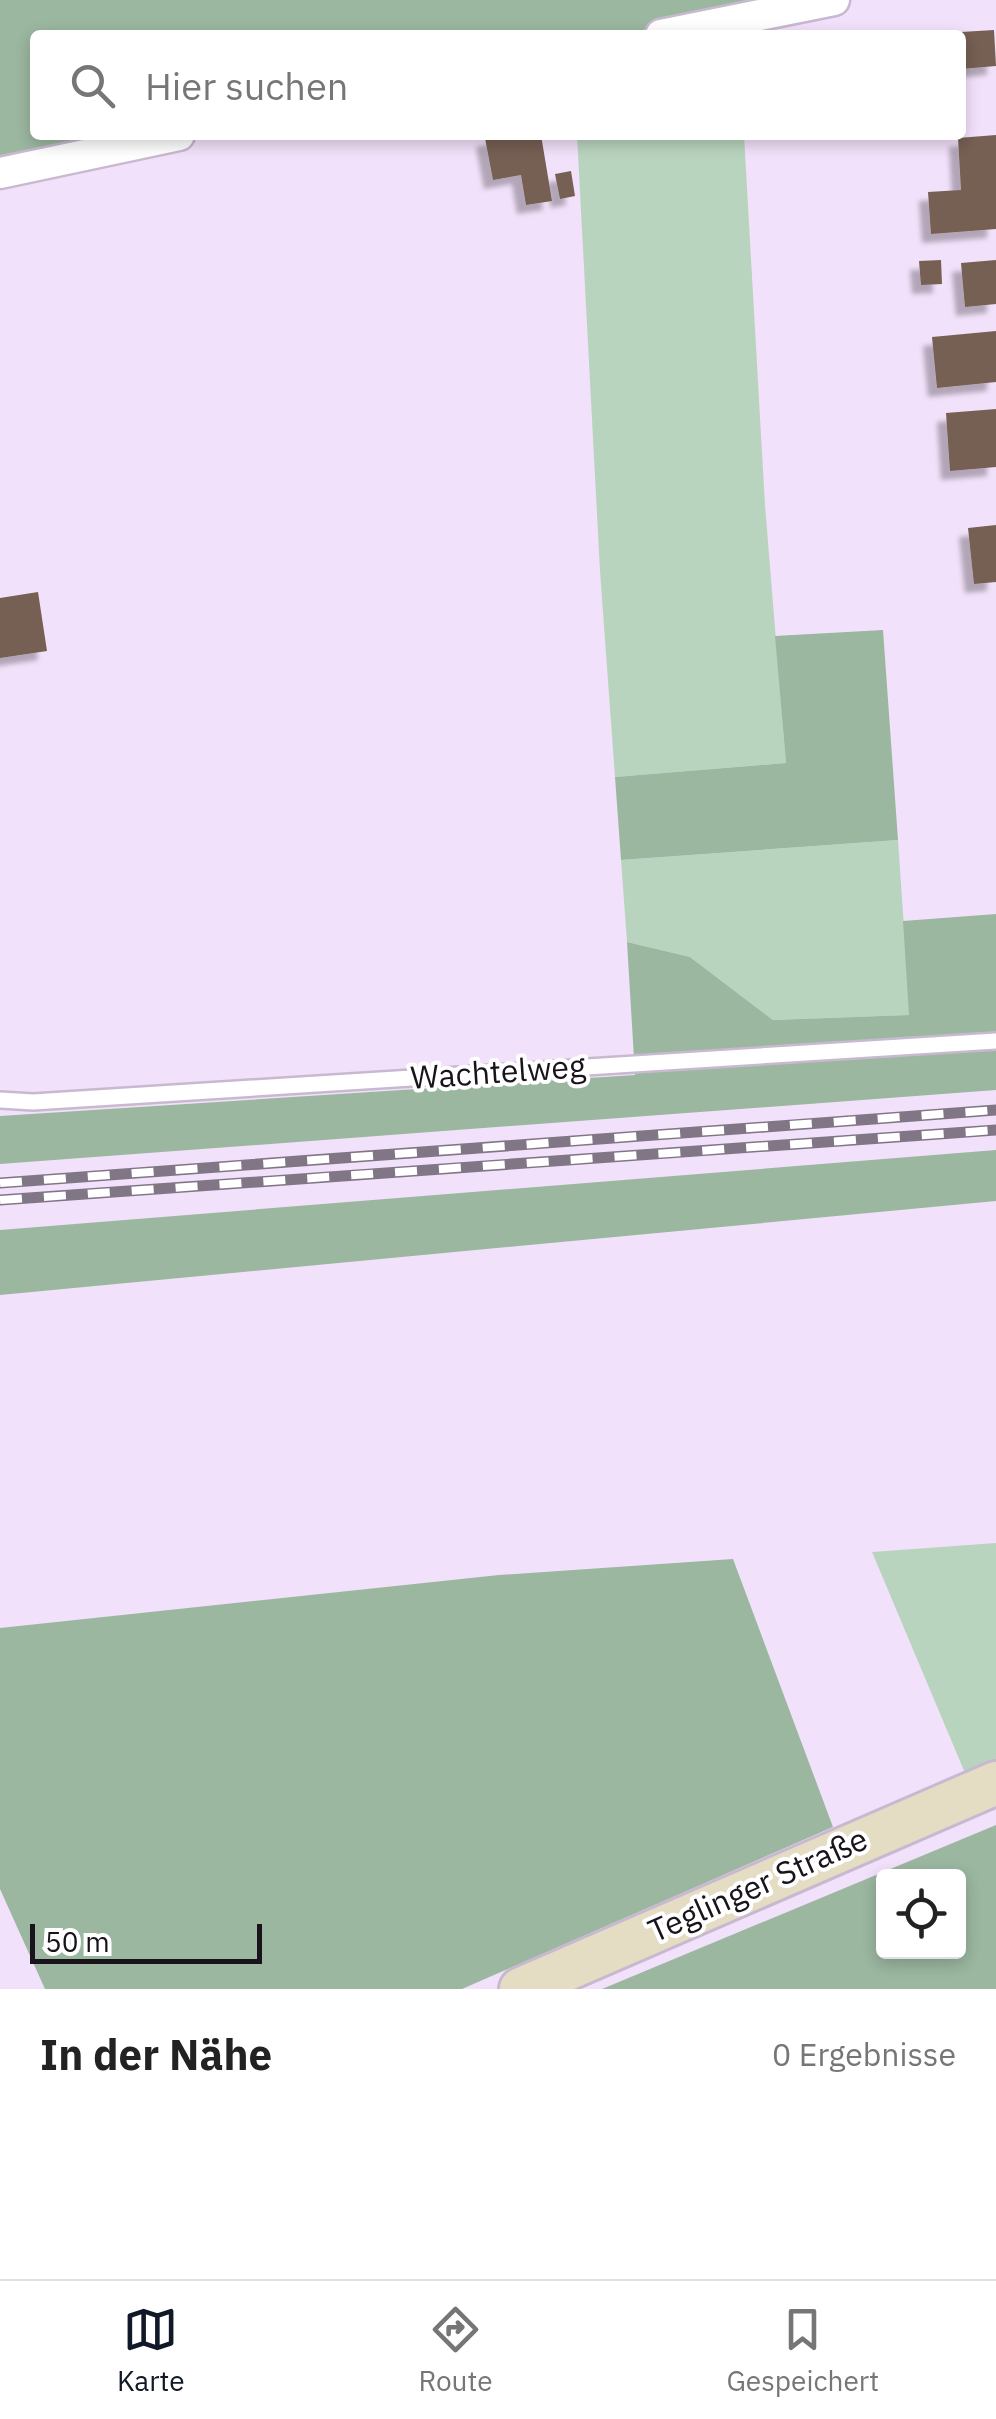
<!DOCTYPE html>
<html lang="de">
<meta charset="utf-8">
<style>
body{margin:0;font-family:"IBM Plex Sans",sans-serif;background:#f2f2f2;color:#222}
.controls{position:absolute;right:30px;bottom:30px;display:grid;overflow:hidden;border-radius:10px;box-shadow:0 5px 15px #0003}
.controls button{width:90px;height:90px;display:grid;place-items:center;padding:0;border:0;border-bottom:2px solid #e0e0e0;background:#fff;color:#222;font:50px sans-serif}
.scale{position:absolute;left:30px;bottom:25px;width:232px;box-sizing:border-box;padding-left:10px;border:5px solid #19131b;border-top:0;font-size:28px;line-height:35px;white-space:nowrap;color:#19131b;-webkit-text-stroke:8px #fff;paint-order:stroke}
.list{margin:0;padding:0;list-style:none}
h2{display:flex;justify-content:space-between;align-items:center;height:130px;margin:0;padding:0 40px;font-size:42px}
h2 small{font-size:32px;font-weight:400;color:#767676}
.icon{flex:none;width:55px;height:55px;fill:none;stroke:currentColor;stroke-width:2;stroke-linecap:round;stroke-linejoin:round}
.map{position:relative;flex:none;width:996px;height:1989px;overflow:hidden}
.search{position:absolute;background:#fff;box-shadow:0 5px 15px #0003;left:30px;right:30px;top:30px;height:110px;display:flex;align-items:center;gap:25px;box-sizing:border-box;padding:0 35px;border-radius:10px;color:#767676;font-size:38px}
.sheet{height:290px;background:#fff}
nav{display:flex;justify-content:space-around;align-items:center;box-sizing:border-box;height:140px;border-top:2px solid #e0e0e0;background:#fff;font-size:28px;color:#767676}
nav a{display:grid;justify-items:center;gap:5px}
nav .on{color:#111827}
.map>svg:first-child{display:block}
.green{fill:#b9d4be}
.forest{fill:#9bb7a0;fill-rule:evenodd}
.building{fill:#765f52;filter:url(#shadow)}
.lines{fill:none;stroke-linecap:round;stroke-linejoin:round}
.lane-casing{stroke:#c8b9d0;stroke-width:20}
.street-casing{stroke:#c8b9d0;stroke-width:35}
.secondary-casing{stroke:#c8b9d0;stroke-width:48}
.lane{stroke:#fff;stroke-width:15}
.street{stroke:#fff;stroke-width:30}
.secondary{stroke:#e5dcc4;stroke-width:42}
.rail-casing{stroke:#817686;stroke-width:11}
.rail{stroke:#fff;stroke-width:8;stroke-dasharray:22;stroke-linecap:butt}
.labels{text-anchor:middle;stroke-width:8;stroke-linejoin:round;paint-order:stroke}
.street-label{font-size:32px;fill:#19131b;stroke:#fff}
</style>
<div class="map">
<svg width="996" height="1989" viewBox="0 0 996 1989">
<defs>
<filter id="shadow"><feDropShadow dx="-9" dy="9" stdDeviation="2.5" flood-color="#0004"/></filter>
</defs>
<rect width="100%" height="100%" fill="#f2e1fa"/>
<path class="green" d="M577,135H744L765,505L786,763L615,777L600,571Z
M898,840L910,1015L773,1020L690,957L627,942L621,860Z
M996,1543V1760L965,1773L872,1552Z"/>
<path class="forest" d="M0,0H801L618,35H35V135H117L0,159Z
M883,630L898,840L621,860L615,777L786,763L775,636Z
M996,914V1090L0,1164V1116L635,1075L627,942L690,957L773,1020L909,1015L903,921Z
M996,1150V1201L0,1295V1230Z
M733,1559L833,1827L462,1989H45L0,1889V1628L499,1575Z
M996,1825V1989H602ZM884,1876H958V1952H884Z"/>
<path class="building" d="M994,30L996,66L961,69V32Z
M503,135H541L552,201L526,205L521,175L493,180L485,138Z
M996,135V229L931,234L928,192L961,190L958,138Z
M571,171L575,196L560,199L555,174Z
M941,260L942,284L921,285L919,261Z
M996,260V304L965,307L961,263Z
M996,331V382L937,388L932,337Z
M996,409V467L950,471L946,413Z
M996,525V582L974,584L968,528Z
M38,592L47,651L0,658V598Z"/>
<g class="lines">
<g class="lane-casing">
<path id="lane" d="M0,1100L33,1102L996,1041"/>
</g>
<g class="street-casing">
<path id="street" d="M661,35L834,0
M0,173L179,135"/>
</g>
<g class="secondary-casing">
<path id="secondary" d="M521,1989L996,1783"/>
</g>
<use href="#lane" class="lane"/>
<use href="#street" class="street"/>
<use href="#secondary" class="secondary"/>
<g class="rail-casing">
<path id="rail" d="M0,1183L996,1110
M0,1200L996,1130"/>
</g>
<use href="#rail" class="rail"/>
</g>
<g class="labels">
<g class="street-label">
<text transform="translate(498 1072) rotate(-4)" y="11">Wachtelweg</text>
<text transform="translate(758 1885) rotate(-24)" y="11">Teglinger Straße</text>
</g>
</g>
</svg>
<div class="controls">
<button><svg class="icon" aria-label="locate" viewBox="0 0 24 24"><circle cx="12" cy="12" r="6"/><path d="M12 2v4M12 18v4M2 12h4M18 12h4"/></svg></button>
</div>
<div class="scale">50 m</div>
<div class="search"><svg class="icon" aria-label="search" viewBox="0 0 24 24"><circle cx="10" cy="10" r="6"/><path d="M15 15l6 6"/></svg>Hier suchen</div>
</div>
<section class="sheet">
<h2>In der Nähe<small>0 Ergebnisse</small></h2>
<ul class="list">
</ul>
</section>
<nav>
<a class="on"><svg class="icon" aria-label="map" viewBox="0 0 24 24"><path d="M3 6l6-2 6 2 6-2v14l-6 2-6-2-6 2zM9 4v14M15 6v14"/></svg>Karte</a>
<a><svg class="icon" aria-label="directions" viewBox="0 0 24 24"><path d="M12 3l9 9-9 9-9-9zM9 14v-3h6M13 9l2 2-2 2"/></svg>Route</a>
<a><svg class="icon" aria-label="saved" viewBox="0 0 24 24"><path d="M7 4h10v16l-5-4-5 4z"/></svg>Gespeichert</a>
</nav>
